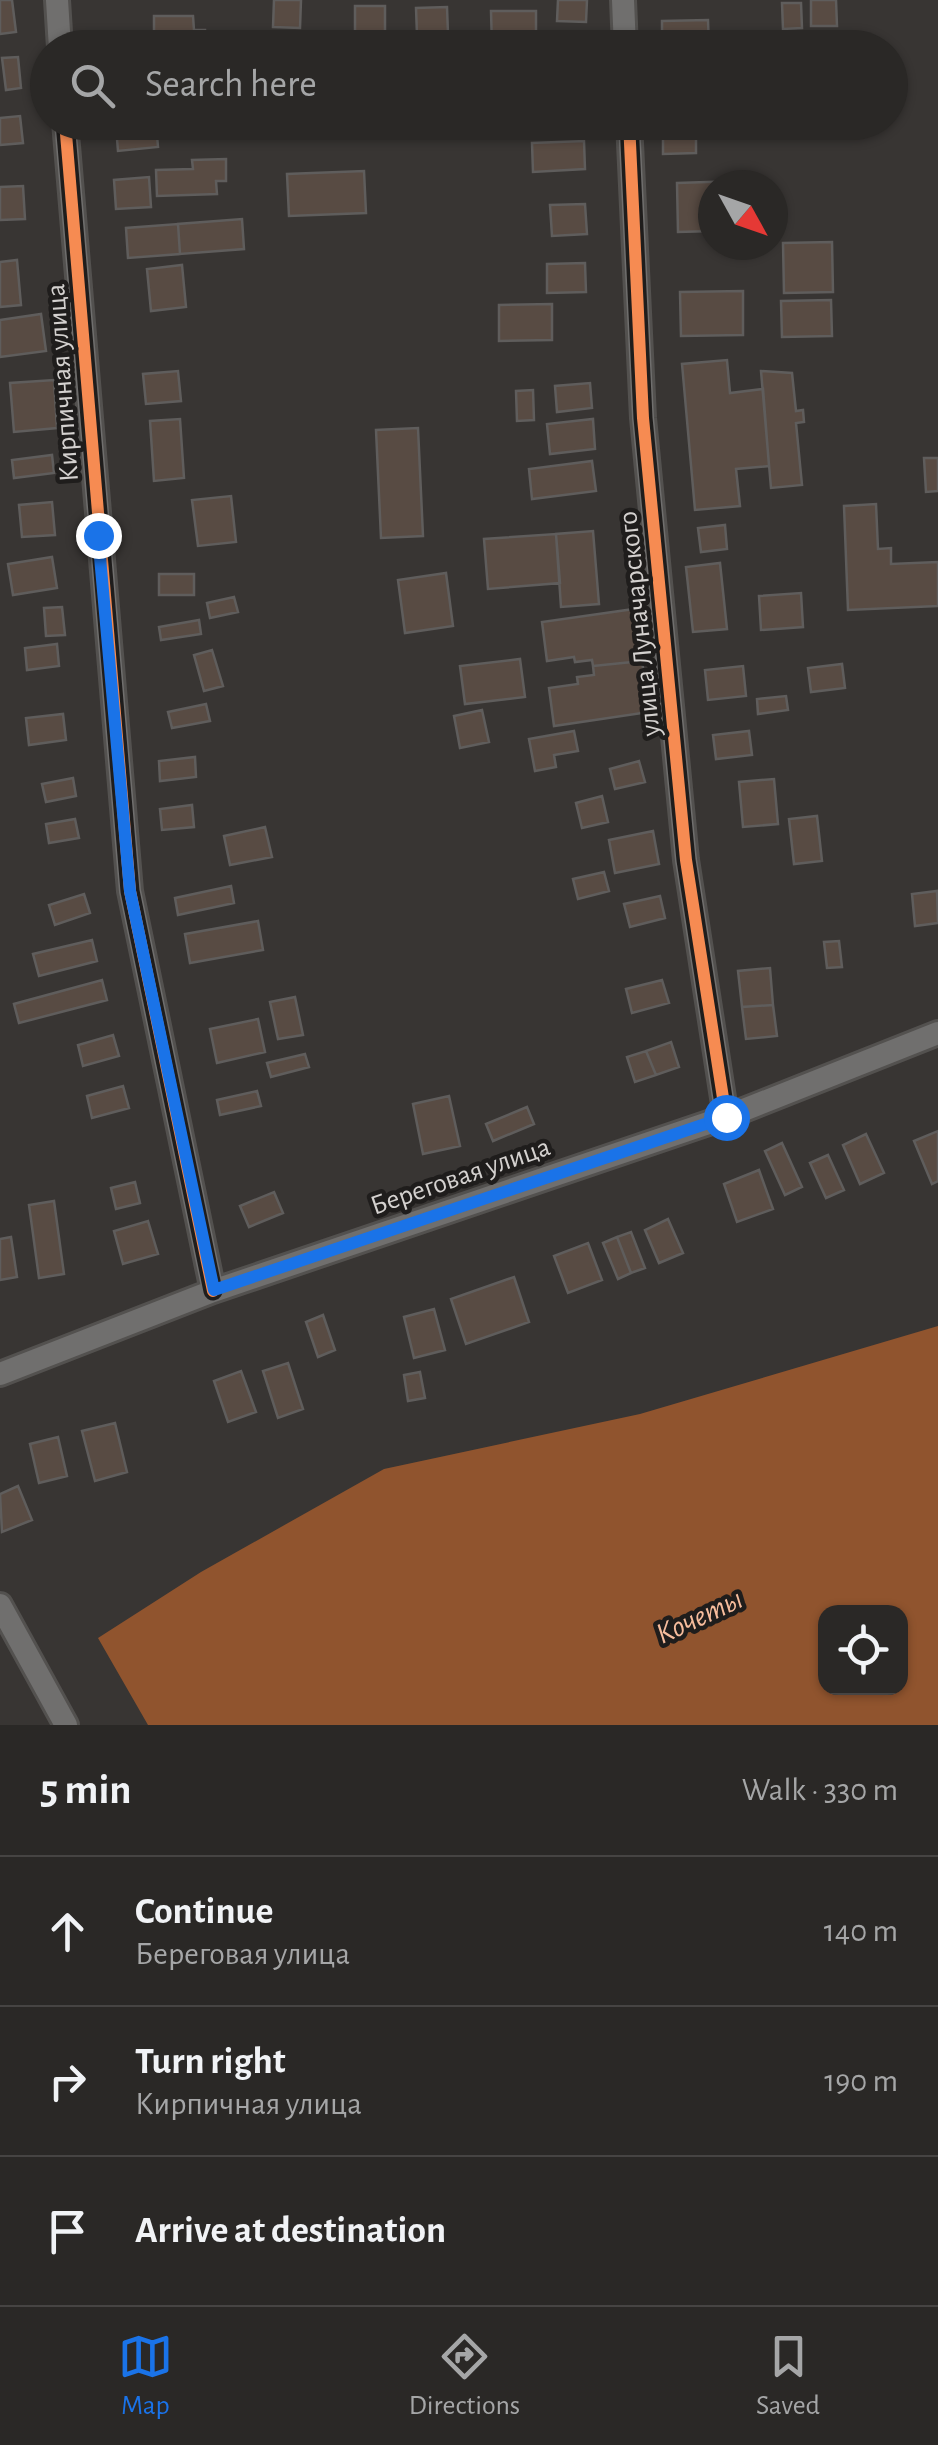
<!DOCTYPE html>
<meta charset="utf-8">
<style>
body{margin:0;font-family:"Alegreya Sans",sans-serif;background:#363432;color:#f1f3f6}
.controls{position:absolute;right:30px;bottom:30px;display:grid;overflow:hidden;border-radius:20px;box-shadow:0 2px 8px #0004}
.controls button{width:90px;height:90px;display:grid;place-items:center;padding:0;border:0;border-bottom:2px solid #464443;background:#2a2826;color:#f1f3f6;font:50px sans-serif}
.compass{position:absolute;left:698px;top:170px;width:90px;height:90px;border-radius:50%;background:#2a2826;box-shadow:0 2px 8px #0004;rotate:130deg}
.stop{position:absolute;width:30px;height:30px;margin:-22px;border:8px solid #1a73e8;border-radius:50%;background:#fff}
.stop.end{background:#1a73e8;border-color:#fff;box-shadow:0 2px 10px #0008}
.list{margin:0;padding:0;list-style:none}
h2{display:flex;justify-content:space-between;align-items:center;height:130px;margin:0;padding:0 40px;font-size:42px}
h2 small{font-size:32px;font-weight:400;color:#a5a6a7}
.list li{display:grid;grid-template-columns:65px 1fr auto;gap:30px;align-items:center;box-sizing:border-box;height:150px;padding:0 40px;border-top:2px solid #464443}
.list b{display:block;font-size:38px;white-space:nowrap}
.list p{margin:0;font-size:32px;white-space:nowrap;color:#a5a6a7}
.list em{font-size:32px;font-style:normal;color:#a5a6a7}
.icon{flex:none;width:55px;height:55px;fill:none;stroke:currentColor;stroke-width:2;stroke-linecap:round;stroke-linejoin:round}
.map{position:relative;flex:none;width:938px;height:1725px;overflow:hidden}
.search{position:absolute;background:#2a2826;box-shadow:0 2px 8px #0004;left:30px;right:30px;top:30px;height:110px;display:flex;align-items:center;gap:25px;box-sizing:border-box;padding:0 35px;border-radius:55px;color:#a5a6a7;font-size:38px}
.sheet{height:580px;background:#2a2826}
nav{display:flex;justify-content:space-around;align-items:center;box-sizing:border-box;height:140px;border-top:2px solid #464443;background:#2a2826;font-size:28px;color:#a5a6a7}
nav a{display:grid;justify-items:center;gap:5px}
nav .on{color:#1a73e8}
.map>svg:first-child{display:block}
.water{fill:#90542e;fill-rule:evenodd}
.building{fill:#584b43;stroke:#5f5d5c;stroke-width:2.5}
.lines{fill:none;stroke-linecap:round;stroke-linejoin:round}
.minor-casing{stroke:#53514f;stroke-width:28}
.minor{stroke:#706f6e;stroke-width:22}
.cycleway-casing{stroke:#1f1d1c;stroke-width:19}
.cycleway{stroke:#f68b52;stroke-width:12}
.route{stroke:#1a73e8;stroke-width:12}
.labels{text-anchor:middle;stroke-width:9;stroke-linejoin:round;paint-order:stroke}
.street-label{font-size:28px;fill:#d4d1cf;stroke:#1f1d1c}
.water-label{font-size:30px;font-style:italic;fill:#f7bd9d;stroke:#1f1d1c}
</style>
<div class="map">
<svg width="938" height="1725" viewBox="0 0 938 1725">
<rect width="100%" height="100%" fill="#383533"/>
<path class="water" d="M938,1326V1725H148L98,1638L201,1572L384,1469L640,1414ZM826,1612H900V1688H826Z"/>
<path class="building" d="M0,0H12L16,32L0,34Z
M274,0H301L300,28L273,27Z
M558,0H587L586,22L557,21Z
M811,0H836L837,26H811Z
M782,3H801L802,28L783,29Z
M355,6H385V48H355Z
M447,7L448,34L417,35L416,8Z
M491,11H536V48H492Z
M154,16H193L194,30H205V48H154Z
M708,20L709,48H662V21Z
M18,57L21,88L6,90L2,58Z
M20,116L23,143L0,145V118Z
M156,124L158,147L118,151L116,127Z
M663,128H696V153L663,154Z
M584,141L585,169L533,172L532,143Z
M226,159V181H216L217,194L157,196L156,170L193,169L192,160Z
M364,171L366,213L289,216L287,174Z
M149,177L151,207L116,209L114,180Z
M738,181V185H713V231L678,232L677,183Z
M23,186L25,219L0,220V187Z
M585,204L587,234L552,236L550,205Z
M242,219L244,249L180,254L178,224Z
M178,224L180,254L128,258L126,228Z
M832,242L833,292L784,293L783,243Z
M17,260L21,305L0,307V262Z
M585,263L586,292L547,293V264Z
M182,265L186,307L151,311L147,269Z
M743,291V335L681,336L680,292Z
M831,300L832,336L782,337L781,301Z
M552,304V340L499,341V305Z
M41,314L46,351L0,357V320Z
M727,360L730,393L763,389L769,466L736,469L740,506L695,510L682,364Z
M178,371L181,401L146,404L143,374Z
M761,371L792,373L796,411L803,410L804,422L796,423L802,485L771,488Z
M54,380L57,428L14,432L10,383Z
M590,383L592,408L557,412L555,386Z
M533,390L534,420L517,421L516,391Z
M180,419L184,478L154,481L150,421Z
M593,419L595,449L550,454L547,424Z
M418,428L423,536L381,538L376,430Z
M52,455L54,473L14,478L12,460Z
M924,458H938V491L926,492Z
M592,461L596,491L532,499L529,469Z
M231,496L236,542L198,546L192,500Z
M52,502L55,535L22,537L19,505Z
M876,504L878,549L891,548V564L938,562V606L848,610L844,506Z
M725,525L727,549L701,552L698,528Z
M593,531L599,604L561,607L556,534Z
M556,534L560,583L488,589L484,539Z
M52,557L57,588L13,595L8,564Z
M720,563L727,629L693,632L686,567Z
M446,573L453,626L405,633L398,580Z
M159,574H194V595H159Z
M801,593L803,627L761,630L759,596Z
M234,597L238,612L210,618L207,603Z
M62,607L65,635L46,636L44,608Z
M634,609L642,661L593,666L592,660L575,662L574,657L547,661L542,622Z
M199,620L201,634L161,640L159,627Z
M57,644L59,666L27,670L25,648Z
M212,650L223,686L204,691L194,655Z
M520,659L525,697L465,704L460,666Z
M642,661L649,712L554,726L549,688L578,684L577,677L594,675L593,666Z
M842,664L845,688L811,692L808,668Z
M743,666L746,696L708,700L705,670Z
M786,696L788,710L758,714L757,699Z
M206,704L210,721L172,728L168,712Z
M482,710L489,742L460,748L454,716Z
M63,714L66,740L29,745L26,718Z
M574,731L578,751L554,755L556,767L535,771L529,739Z
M749,731L752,755L716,759L713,735Z
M195,757L196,777L160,781L159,761Z
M639,761L645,782L615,789L610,769Z
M73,778L76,796L46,802L42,784Z
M774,779L778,824L743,827L739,782Z
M602,796L608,822L582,828L576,803Z
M192,805L194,827L162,830L160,809Z
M817,816L822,861L794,864L789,819Z
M75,819L79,838L49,843L46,824Z
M265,827L272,857L230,865L224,836Z
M653,831L659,864L615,873L609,840Z
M604,872L609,891L578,899L573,879Z
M231,886L234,903L178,915L175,898Z
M937,891L938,923L915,926L912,894Z
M84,894L90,913L55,925L49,905Z
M660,896L665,918L630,927L624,904Z
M258,921L263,950L190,963L185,934Z
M92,940L97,961L39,976L33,954Z
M839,941L842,967L827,968L824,942Z
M770,968L773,1005L742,1007L738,971Z
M102,980L107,1000L19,1023L14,1004Z
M662,980L669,1003L632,1013L626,989Z
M295,997L303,1035L278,1039L270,1002Z
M773,1005L777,1036L746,1039L742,1007Z
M258,1019L265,1052L217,1063L210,1029Z
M113,1035L119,1056L83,1066L78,1045Z
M671,1042L679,1067L656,1075L646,1051Z
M646,1051L656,1075L635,1082L627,1057Z
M305,1054L309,1067L271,1077L267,1063Z
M123,1086L129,1108L92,1118L87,1096Z
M257,1091L261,1106L220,1115L217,1100Z
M449,1096L460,1146L423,1154L413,1104Z
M527,1107L534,1124L493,1141L486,1124Z
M938,1131V1181L932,1184L914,1141Z
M866,1134L884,1173L860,1184L843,1145Z
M782,1143L802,1187L785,1195L765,1151Z
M828,1155L844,1190L826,1198L810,1163Z
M759,1170L773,1209L737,1222L724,1184Z
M135,1182L140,1203L116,1209L111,1188Z
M274,1192L283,1213L249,1227L240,1206Z
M54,1201L64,1274L39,1278L29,1205Z
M668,1219L683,1253L659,1263L645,1230Z
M148,1221L158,1254L123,1264L114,1231Z
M631,1232L645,1268L631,1273L617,1237Z
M11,1237L17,1277L0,1280V1239Z
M617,1237L631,1273L618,1279L603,1243Z
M588,1243L602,1280L568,1293L554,1256Z
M514,1277L529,1322L466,1344L451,1299Z
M434,1309L445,1350L414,1358L404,1317Z
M323,1315L335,1350L318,1357L306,1322Z
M288,1363L303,1409L278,1418L263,1371Z
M241,1371L256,1412L228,1422L214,1381Z
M420,1372L425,1398L408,1401L404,1375Z
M115,1423L127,1472L95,1481L82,1431Z
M58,1437L67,1476L39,1483L30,1444Z
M18,1486L32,1520L2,1532L0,1494Z"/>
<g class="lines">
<g class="minor-casing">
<path id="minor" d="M57,0L60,48
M623,0L625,48
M65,122L130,891L213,1291
M629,122L643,418L686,860L726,1117
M0,1374L213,1291L726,1117L938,1033
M0,1605L66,1725"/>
</g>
<use href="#minor" class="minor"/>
<g class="cycleway-casing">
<path id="cycleway" d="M65,122L130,891L213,1291
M629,122L643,418L686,860L726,1117"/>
</g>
<use href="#cycleway" class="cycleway"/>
</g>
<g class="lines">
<path class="route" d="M98,535L130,891L214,1290L726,1117"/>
</g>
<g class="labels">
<g class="street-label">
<text transform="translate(61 383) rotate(-94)" y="10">Кирпичная улица</text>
<text transform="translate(638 624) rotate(-96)" y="10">улица Луначарского</text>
<text transform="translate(460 1175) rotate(-19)" y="10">Береговая улица</text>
</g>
<g class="water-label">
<text transform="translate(699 1616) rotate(-25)" y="10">Кочеты</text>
</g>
</g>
</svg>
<div class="controls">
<button><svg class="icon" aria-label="locate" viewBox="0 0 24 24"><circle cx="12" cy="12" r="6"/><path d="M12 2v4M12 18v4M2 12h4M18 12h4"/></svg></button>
</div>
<svg class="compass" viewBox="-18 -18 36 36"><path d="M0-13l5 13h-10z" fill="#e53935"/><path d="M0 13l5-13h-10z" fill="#a5a6a7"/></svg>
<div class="stop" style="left:726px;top:1117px"></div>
<div class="stop end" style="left:98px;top:535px"></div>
<div class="search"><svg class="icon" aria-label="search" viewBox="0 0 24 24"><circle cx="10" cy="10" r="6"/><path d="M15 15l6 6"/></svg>Search here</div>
</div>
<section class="sheet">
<h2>5 min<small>Walk · 330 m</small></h2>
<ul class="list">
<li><svg class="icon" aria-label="ahead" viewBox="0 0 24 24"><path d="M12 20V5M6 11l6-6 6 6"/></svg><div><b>Continue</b><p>Береговая улица</p></div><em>140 m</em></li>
<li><svg class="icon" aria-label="right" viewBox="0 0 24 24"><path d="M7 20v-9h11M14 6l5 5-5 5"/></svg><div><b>Turn right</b><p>Кирпичная улица</p></div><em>190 m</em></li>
<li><svg class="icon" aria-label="arrive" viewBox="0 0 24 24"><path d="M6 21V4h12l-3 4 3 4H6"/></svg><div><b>Arrive at destination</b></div></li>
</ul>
</section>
<nav>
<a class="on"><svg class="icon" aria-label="map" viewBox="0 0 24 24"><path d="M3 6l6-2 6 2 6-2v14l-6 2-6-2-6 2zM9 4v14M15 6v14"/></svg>Map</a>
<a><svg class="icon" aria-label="directions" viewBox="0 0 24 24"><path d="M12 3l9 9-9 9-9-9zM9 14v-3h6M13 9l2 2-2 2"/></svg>Directions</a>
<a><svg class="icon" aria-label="saved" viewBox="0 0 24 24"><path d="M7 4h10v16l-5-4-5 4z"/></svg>Saved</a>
</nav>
